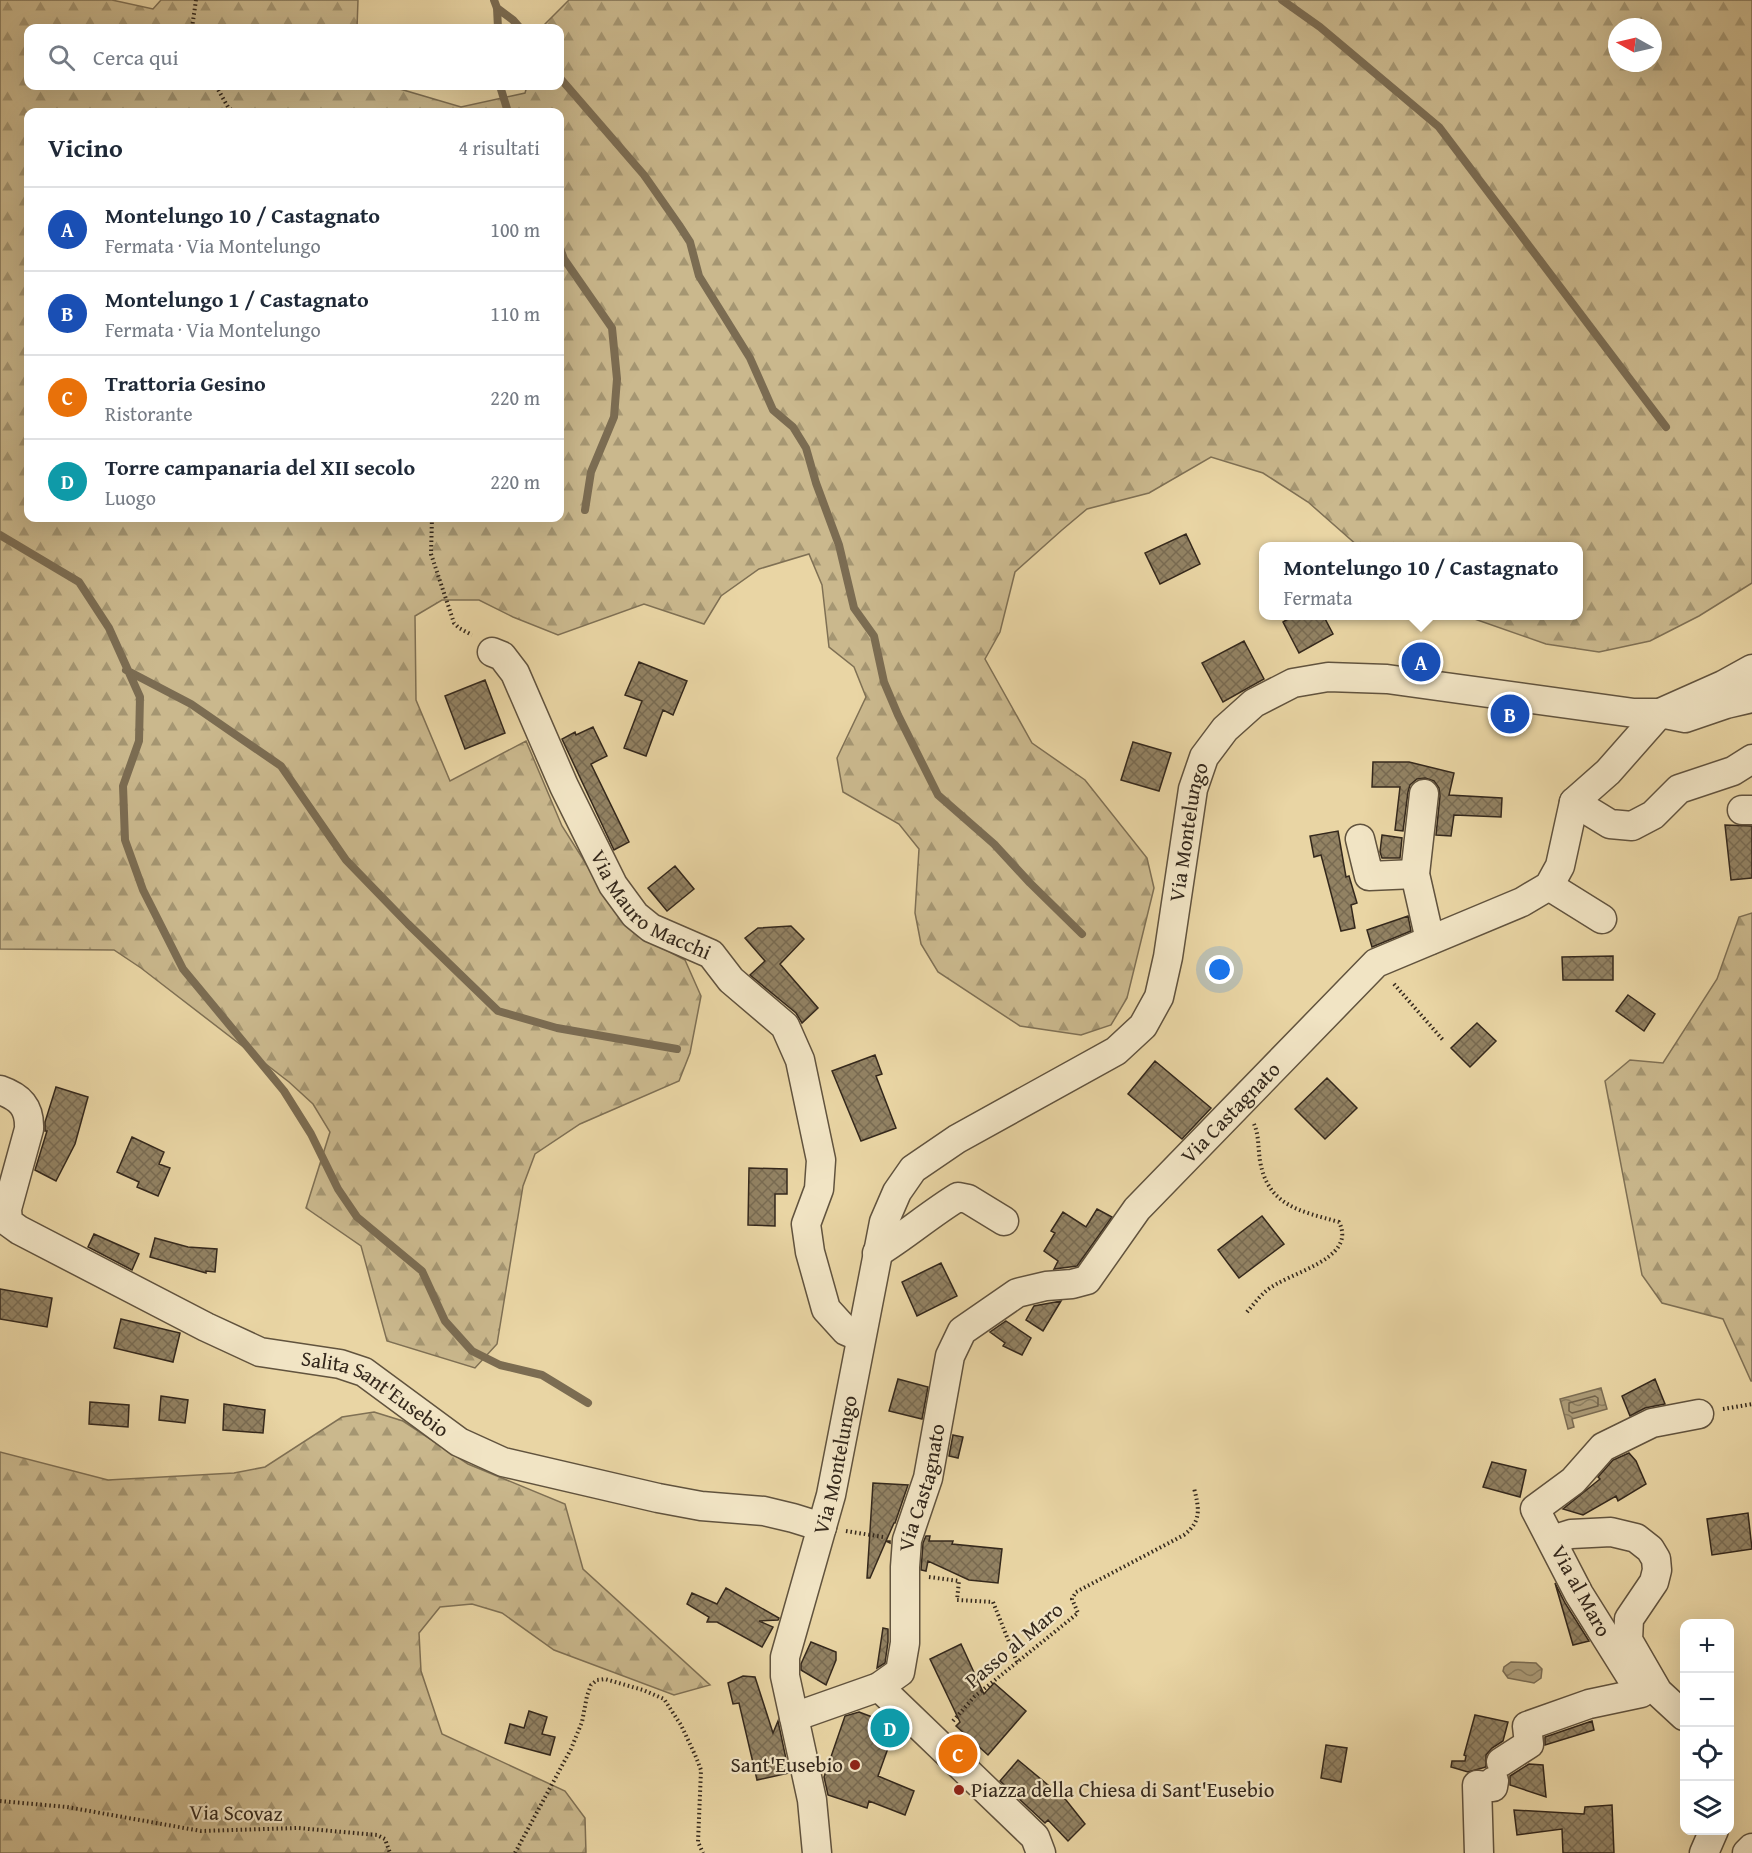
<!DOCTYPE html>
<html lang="it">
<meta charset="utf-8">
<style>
body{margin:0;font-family:"Gentium Book Plus",serif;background:#f6f6f7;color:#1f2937}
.controls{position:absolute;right:18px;bottom:18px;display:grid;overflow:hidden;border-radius:12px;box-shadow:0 6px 24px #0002}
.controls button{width:54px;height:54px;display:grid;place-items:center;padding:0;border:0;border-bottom:2px solid #e0e1e3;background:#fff;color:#1f2937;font:30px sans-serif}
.compass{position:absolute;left:1608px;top:18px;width:54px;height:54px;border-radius:50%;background:#fff;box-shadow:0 6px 24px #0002;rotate:278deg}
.you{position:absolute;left:1220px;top:970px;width:21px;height:21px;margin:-15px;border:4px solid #fff;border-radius:50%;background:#1a73e8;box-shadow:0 0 0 9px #1a73e833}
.badge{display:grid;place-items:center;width:39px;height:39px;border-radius:50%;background:#0b8043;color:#fff;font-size:20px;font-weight:700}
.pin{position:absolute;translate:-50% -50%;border:3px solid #fff;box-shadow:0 2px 6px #0006}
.popup{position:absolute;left:1259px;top:542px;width:324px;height:78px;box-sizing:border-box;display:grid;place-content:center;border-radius:12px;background:#fff;filter:drop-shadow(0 2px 4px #0005);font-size:20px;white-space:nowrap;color:#747a83}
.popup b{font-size:22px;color:#1f2937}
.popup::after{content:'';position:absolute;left:50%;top:100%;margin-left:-12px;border:12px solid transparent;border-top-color:#fff}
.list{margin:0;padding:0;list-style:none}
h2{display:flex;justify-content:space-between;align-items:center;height:78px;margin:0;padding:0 24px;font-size:26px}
h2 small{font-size:20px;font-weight:400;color:#747a83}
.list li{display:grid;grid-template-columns:39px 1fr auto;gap:18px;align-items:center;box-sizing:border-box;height:84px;padding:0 24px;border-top:2px solid #e0e1e3}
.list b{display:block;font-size:22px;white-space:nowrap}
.list p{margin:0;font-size:20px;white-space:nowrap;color:#747a83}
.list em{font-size:20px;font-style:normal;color:#747a83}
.icon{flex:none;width:33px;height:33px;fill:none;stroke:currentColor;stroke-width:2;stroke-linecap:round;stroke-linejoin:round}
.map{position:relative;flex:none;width:1752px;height:1853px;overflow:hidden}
.search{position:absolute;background:#fff;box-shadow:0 6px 24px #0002;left:24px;top:24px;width:540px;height:66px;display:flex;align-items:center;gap:15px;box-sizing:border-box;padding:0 21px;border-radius:12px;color:#747a83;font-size:22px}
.panel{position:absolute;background:#fff;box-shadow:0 6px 24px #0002;left:24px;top:108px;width:540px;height:414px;border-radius:12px}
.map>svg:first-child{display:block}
.forest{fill:url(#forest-firs);stroke:#7f7054;stroke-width:1.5;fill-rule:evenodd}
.water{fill:url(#water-waves);stroke:#7b6c52;stroke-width:1.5}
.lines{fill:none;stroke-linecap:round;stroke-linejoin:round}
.shore{stroke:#706149;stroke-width:1.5}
.stream{stroke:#7b6c52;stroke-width:8}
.building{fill:url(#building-cross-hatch);stroke:#34281c;stroke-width:1.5}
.minor-casing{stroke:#61533e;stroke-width:31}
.path{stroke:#34281c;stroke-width:4;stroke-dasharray:1.5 3;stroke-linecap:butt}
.minor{stroke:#f1e4c4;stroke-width:28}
.poi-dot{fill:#8f2418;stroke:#f1e4c4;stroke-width:2}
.labels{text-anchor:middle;stroke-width:4.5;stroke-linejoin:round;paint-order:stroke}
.street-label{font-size:21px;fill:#34281c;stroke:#f1e4c4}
.poi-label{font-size:21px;fill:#34281c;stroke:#f1e4c4;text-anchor:end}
</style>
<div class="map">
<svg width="1752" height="1853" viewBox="0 0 1752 1853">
<defs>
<pattern id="forest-firs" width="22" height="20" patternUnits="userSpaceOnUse" patternTransform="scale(1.5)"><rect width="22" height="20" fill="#cab88d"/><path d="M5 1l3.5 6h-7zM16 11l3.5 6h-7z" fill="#a59672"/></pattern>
<pattern id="water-waves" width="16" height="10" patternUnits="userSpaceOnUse" patternTransform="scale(1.5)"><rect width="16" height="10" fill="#ab9a76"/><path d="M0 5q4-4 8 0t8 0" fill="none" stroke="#8c7e60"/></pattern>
<pattern id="building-cross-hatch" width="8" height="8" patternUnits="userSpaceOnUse" patternTransform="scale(1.5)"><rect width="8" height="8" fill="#928263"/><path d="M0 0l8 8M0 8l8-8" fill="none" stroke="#786a51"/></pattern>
</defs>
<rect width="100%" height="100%" fill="#e9d5a4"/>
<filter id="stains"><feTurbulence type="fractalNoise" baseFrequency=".00333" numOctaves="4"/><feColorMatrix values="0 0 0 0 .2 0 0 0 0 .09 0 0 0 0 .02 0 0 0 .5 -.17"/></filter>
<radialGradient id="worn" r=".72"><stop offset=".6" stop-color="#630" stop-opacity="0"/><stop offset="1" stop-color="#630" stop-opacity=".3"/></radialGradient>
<path class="forest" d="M0,0H112L153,9L161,0H358L357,28H28V86H396L400,89L461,107L525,93L527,86H560V28H541L569,0H1752V583L1699,616L1650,641L1599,652L1546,644L1466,616H1579V546H1358L1308,502L1263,473L1211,457L1149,493L1087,509L1062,530L1015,572L1000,632L985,659L1032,743L1085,780L1147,858L1154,888L1127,998L1111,1025L1081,1035L1020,1026L938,972L921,944L915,913L919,849L899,824L843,792L837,758L866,697L854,667L829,647L822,585L809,554L759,569L721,596L704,624L644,604L558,635L513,617L479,600H442L415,616L416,700L450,781L526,741L562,826L607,897L643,938L685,960L701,996L690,1053L679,1081L580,1124L535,1154L523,1186L497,1344L475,1368L387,1341L361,1246L306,1208L330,1132L313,1104L289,1082L141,968L114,950L0,949ZM1617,27H1653V63H1617ZM28,112H560V518H28Z
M1752,913V1381H1751L1723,1319L1662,1303L1642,1275L1605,1081L1630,1060L1663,1063L1717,979L1739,917Z
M374,1412L403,1421L468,1464L565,1504L583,1569L710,1685L674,1695L554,1650L502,1613L472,1604L440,1607L419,1633L421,1671L442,1734L565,1791L585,1818L586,1853H0V1452L108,1480L234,1473L265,1467L342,1417Z"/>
<path class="water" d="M1601,1388L1607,1409L1572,1419L1574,1427L1568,1429L1560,1399Z
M1511,1662L1536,1663L1542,1669L1541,1678L1534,1683L1508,1678L1503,1671L1504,1667Z"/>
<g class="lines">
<path class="shore" d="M1595,1396L1598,1398V1406L1572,1413L1569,1411V1403Z"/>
<path class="stream" d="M494,0L497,8L498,28
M1282,0L1320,27L1439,127L1666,427
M497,8L513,20L520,28
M560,78L644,175L679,225L690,242L699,276L750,358L773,410L793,427L806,448L816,483L839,545L854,608L874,636L884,682L898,715L938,795L994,844L1030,883L1082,934
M500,86L508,112
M560,248L564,259L612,328L617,379L614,417L591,472L585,510
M0,535L79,582L109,628L140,697L139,741L123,786L125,840L143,890L183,969L284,1091L311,1134L338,1189L357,1217L422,1271L445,1321L472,1351L500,1365L542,1375L588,1403
M126,670L191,704L281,766L346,860L408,924L498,1011L557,1028L677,1049"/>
</g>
<path class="building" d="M1186,534L1200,564L1160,584L1145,553Z
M1294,615H1323L1333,634L1299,653L1283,622Z
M1244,641L1264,679L1223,702L1202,663Z
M639,662L687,681L673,715L663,710L646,756L624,748L642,701L625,695Z
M485,680L505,733L465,749L445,696Z
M593,727L607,756L591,764L629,842L614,850L562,739L575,732L576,735Z
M1133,742L1171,753L1159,791L1121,780Z
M1373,762H1409L1454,773L1449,795L1502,798L1501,817L1454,815L1451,836L1436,835L1440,796L1439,788L1434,781L1425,778L1417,779L1410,785L1408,792L1403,831L1395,830L1400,787H1372Z
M1725,825L1752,826V878L1731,880Z
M1338,831L1346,877L1349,876L1357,903L1351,905L1355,928L1341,931L1321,855L1314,857L1310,836Z
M1382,835L1402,838L1400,858H1382L1380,852Z
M675,866L694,889L667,911L648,888Z
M1408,916L1411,931L1372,947L1367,930Z
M791,926L804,939L780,964L818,1008L802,1023L796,1013L750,975L765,961L745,938L758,928Z
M1613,956V980H1563L1562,957Z
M1628,995L1655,1014L1644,1031L1616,1011Z
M1477,1023L1496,1041L1470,1067L1451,1048Z
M875,1055L882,1074L876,1076L896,1128L861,1141L832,1071Z
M1155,1061L1211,1108L1182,1139L1128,1094Z
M1327,1078L1357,1108L1325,1139L1295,1109Z
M56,1087L88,1097L75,1144L56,1181L35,1170L47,1131H45V1122Z
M132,1137L164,1152L159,1164L170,1168L158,1196L137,1187L139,1182L117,1172Z
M749,1168L787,1169V1194H775V1226L748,1225Z
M1097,1209L1112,1217L1077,1266L1054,1269L1058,1261L1044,1251L1055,1233L1051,1231L1063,1212L1086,1227Z
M1262,1216L1284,1244L1239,1278L1218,1250Z
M94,1234L139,1254L132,1270L88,1247Z
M155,1238L188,1247L217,1249L215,1272L206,1271V1273L150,1257Z
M941,1263L957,1296L917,1316L902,1282Z
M0,1289L52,1298L47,1327L0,1319Z
M1061,1301L1043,1331L1026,1320L1034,1306Z
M121,1319L180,1333L173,1362L114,1348Z
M1006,1321L1031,1338L1022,1355L1003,1346L1005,1343L990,1332Z
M898,1379L928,1387L922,1419L889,1411Z
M1655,1379L1665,1404L1645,1408L1630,1416L1622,1396Z
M161,1396L188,1400L185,1423L159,1420Z
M90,1402L129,1405L128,1427L89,1424Z
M224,1404L265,1410L263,1433L223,1430Z
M953,1435L963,1437L958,1458L949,1456Z
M1629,1453L1636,1461L1646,1484L1618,1501L1616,1496L1583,1515L1563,1509L1600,1479L1598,1477L1613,1460Z
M1492,1462L1526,1470L1520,1497L1483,1487Z
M873,1483L908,1485L895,1523H894L886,1541H890V1543L886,1541L870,1578H867Z
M1748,1513L1752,1549L1712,1555L1707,1519Z
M926,1536H930L929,1541H953L952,1544L1002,1549L998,1583L969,1580L928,1561L926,1571L921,1570L923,1543Z
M1555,1583L1565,1603L1589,1641L1573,1645Z
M726,1588L779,1618L778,1620L759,1621L773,1627L762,1647L717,1622H707L709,1617L687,1604L692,1593L717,1604Z
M883,1628L888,1629V1642L885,1663L877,1668Z
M811,1642L836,1652V1660L826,1685L801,1670V1664Z
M961,1644L984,1694L994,1683L1026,1711L988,1755L956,1726L960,1722L930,1659Z
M743,1676L755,1677L773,1733L778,1721L789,1773L757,1780L739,1703L733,1704L728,1683Z
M529,1711L547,1717L542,1734L555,1737L550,1755L505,1743L510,1724L524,1728Z
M859,1712L896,1726L878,1776L914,1791L905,1815L869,1801L867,1808L828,1795L824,1777L845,1716Z
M1475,1715L1508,1722L1503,1741L1492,1748L1486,1755V1767L1468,1772L1451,1767L1452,1761H1465L1466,1756L1464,1755Z
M1592,1721L1594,1730L1545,1745V1737Z
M1326,1745L1347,1748L1341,1782L1321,1778Z
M1018,1760L1066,1800L1085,1824L1068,1841L1048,1820L1045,1823L1000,1781Z
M1529,1764L1543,1765L1546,1797L1510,1785V1776Z
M1612,1805L1614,1853H1563L1562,1829L1517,1835L1514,1810L1584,1814L1585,1807Z"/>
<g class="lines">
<g class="minor-casing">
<g id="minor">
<path id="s1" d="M492,652L502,656L515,673L564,786L613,885L635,915L651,928L711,954L731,980L785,1026L800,1060L821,1160L819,1189L806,1224L810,1252L826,1309L846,1331L860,1337"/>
<path d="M1424,794L1415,874L1430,940"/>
<path d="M1574,802L1610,824L1632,826L1653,815L1679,789L1733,771L1752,759"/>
<path d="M1742,810H1752"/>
<path d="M1360,839L1369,876L1415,874"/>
<path d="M1549,886L1602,919"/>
<path id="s2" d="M0,1090C20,1097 30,1107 29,1129L7,1209L8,1222L19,1230L206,1327L260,1352L340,1364L364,1372L459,1442L503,1462L658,1498L701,1506L764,1511L793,1518L822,1527"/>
<path d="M877,1253C905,1236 930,1214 958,1197L968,1199L1004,1221"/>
<path d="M1552,1540L1571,1534L1611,1532L1636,1538L1650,1549L1656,1559L1657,1570L1654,1582L1629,1619L1628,1640L1658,1692L1684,1716"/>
<path d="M879,1687L1035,1837L1041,1853"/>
<path id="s3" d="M794,1717L879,1687L900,1672L905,1643V1567L907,1540L928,1478L950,1356L962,1331L1017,1293L1046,1286L1072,1284L1087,1280L1137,1209L1376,963L1522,902L1549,886L1560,866L1574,802L1608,772L1660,713L1685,718L1726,704L1752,698"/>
<path d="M1501,1762L1529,1744L1527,1726L1589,1704L1641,1693L1579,1594L1535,1509L1573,1481L1603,1447L1652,1423L1699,1414"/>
<path id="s4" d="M817,1853L812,1800L785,1676V1657L831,1495L884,1222L897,1192L913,1169L957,1139L1116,1051L1143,1026L1159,997L1168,957L1193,789L1204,757L1225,729L1254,703L1293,683L1328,677L1387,679L1634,713H1660L1723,685L1752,669"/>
<path d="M1479,1853L1477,1785L1493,1787L1494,1781"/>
<path d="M1704,1853L1714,1830"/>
<path d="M1747,1853L1752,1848"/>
</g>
</g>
<path class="path" d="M192,28L196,0
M216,86L228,107L234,112
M432,518L431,554L454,623L459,628L472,635
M1394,984L1443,1040
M1247,1312C1253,1305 1259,1297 1266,1291C1288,1272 1358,1260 1339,1222C1300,1211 1268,1206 1260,1161C1258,1148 1259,1135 1254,1124
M1723,1409L1752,1404
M846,1531L883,1537
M929,1577L959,1581L957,1600L993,1602L1017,1662
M953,1721L974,1697L1078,1613L1072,1599L1076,1592L1184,1535C1202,1521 1199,1508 1194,1488
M0,1801L67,1807L201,1831L298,1828L377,1835L385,1839L390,1853
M515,1853L571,1749L582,1722L587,1696L591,1685L597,1680L605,1679L643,1690L664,1699L681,1725L696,1757L701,1770L698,1842L703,1853"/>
<use href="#minor" class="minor"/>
</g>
<g class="poi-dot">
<circle cx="855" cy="1765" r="6"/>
<circle cx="959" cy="1790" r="6"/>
</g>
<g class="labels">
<g class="street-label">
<text dy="7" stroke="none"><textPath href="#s4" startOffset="1179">Via Montelungo</textPath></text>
<text dy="7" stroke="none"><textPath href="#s1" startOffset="308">Via Mauro Macchi</textPath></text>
<text dy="7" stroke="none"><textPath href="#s3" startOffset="825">Via Castagnato</textPath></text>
<text dy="7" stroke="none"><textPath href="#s2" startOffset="558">Salita Sant'Eusebio</textPath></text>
<text dy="7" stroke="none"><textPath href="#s4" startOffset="398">Via Montelungo</textPath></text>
<text dy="7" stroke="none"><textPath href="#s3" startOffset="303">Via Castagnato</textPath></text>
<text transform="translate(1581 1591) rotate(61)" y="7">Via al Maro</text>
<text transform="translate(1014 1645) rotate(-40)" y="7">Passo al Maro</text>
<text transform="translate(236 1813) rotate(1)" y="7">Via Scovaz</text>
</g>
<g class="poi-label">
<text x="843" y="1772">Sant'Eusebio</text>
<text x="971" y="1797" text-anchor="start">Piazza della Chiesa di Sant'Eusebio</text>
</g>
</g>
<rect width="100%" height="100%" filter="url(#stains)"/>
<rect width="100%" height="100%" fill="url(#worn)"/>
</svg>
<div class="controls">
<button>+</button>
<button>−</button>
<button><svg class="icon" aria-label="locate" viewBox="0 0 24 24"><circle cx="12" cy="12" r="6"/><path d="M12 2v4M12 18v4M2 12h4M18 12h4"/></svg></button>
<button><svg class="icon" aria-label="layers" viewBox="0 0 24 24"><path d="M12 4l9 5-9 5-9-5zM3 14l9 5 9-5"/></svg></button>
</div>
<svg class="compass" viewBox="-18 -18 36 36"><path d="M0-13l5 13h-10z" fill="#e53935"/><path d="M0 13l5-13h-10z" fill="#747a83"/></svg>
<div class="you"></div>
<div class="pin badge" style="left:1421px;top:662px;background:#1a4fb4">A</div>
<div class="popup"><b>Montelungo 10 / Castagnato</b>Fermata</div>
<div class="pin badge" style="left:1510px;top:714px;background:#1a4fb4">B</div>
<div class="pin badge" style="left:958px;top:1754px;background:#e8710a">C</div>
<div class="pin badge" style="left:890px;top:1728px;background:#0f9aa8">D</div>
<div class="search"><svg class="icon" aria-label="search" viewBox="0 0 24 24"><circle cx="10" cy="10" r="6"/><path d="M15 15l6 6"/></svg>Cerca qui</div>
<section class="panel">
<h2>Vicino<small>4 risultati</small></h2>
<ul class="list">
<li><span class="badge" style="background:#1a4fb4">A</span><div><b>Montelungo 10 / Castagnato</b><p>Fermata · Via Montelungo</p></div><em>100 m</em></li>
<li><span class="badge" style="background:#1a4fb4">B</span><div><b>Montelungo 1 / Castagnato</b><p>Fermata · Via Montelungo</p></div><em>110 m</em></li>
<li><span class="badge" style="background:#e8710a">C</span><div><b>Trattoria Gesino</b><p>Ristorante</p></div><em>220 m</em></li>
<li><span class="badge" style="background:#0f9aa8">D</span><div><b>Torre campanaria del XII secolo</b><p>Luogo</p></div><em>220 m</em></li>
</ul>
</section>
</div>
